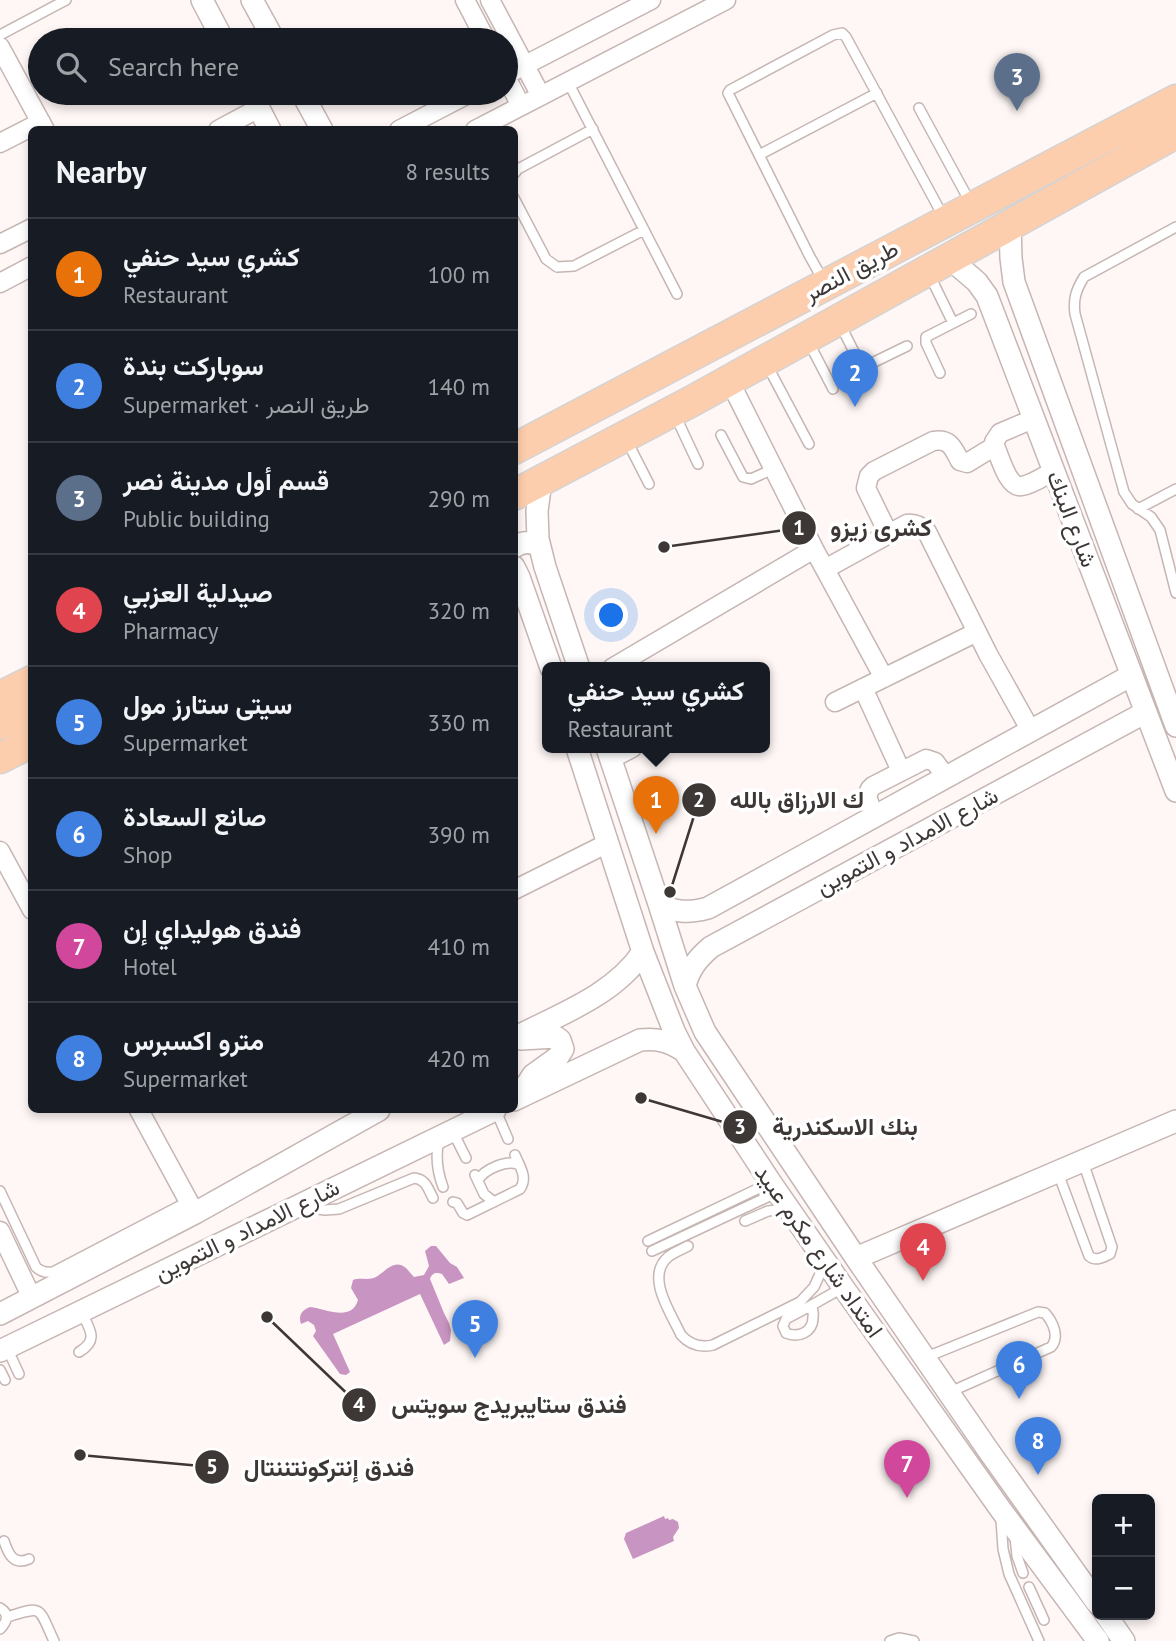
<!DOCTYPE html>
<meta charset="utf-8">
<style>
body{margin:0;font-family:"PT Sans",Vazirmatn,sans-serif;background:#242831;color:#f1f3f6}
.controls{position:absolute;right:21px;bottom:21px;display:grid;overflow:hidden;border-radius:10px;box-shadow:0 4px 10px #0003}
.controls button{width:63px;height:63px;display:grid;place-items:center;padding:0;border:0;border-bottom:2px solid #363941;background:#171b24;color:#f1f3f6;font:35px sans-serif}
.you{position:absolute;left:612px;top:616px;width:24px;height:24px;margin:-18px;border:5px solid #fff;border-radius:50%;background:#1a73e8;box-shadow:0 0 0 10px #1a73e833}
.badge{display:grid;place-items:center;width:46px;height:46px;border-radius:50%;background:#047ac4;color:#fff;font-size:23px;font-weight:700}
.pin{position:absolute;translate:-50% -58px;filter:drop-shadow(0 2px 4px #0008)}
.pin::after{content:'';position:absolute;top:37px;width:24px;height:21px;background:inherit;clip-path:polygon(0 0,100% 0,50% 100%)}
.popup{position:absolute;left:542px;top:662px;width:228px;height:91px;box-sizing:border-box;display:grid;place-content:center;border-radius:10px;background:#171b24;filter:drop-shadow(0 2px 5px #0005);font-size:23px;white-space:nowrap;color:#9ea1a6}
.popup b{font-size:26px;color:#f1f3f6}
.popup::after{content:'';position:absolute;left:50%;top:100%;margin-left:-14px;border:14px solid transparent;border-top-color:#171b24}
.list{margin:0;padding:0;list-style:none}
h2{display:flex;justify-content:space-between;align-items:center;height:91px;margin:0;padding:0 28px;font-size:30px}
h2 small{font-size:23px;font-weight:400;color:#9ea1a6}
.list li{display:grid;grid-template-columns:46px 1fr auto;gap:21px;align-items:center;box-sizing:border-box;height:112px;padding:0 28px;border-top:2px solid #363941}
.list b{display:block;font-size:26px;white-space:nowrap}
.list p{margin:0;font-size:23px;white-space:nowrap;color:#9ea1a6}
.list em{font-size:23px;font-style:normal;color:#9ea1a6}
.icon{flex:none;width:38px;height:38px;fill:none;stroke:currentColor;stroke-width:2;stroke-linecap:round;stroke-linejoin:round}
.map{position:relative;flex:none;width:1176px;height:1641px;overflow:hidden}
.search{position:absolute;background:#171b24;box-shadow:0 4px 10px #0003;left:28px;top:28px;width:490px;height:77px;display:flex;align-items:center;gap:18px;box-sizing:border-box;padding:0 24px;border-radius:38px;color:#9ea1a6;font-size:26px}
.panel{position:absolute;background:#171b24;box-shadow:0 4px 10px #0003;left:28px;top:126px;width:490px;height:987px;border-radius:10px}
.map>svg:first-child{display:block}
.water{fill:#c894c1}
.lines{fill:none;stroke-linecap:round;stroke-linejoin:round}
.service-casing{stroke:#c6b6b3;stroke-width:12}
.minor-casing{stroke:#c6b6b3;stroke-width:21}
.tertiary-casing{stroke:#c6b6b3;stroke-width:24}
.trunk-casing{stroke:#d4d3d3;stroke-width:33}
.service{stroke:#fff;stroke-width:9}
.minor{stroke:#fff;stroke-width:18}
.tertiary{stroke:#fff;stroke-width:21}
.trunk{stroke:#fcceae;stroke-width:30}
.labels{text-anchor:middle;stroke-width:7;stroke-linejoin:round;paint-order:stroke}
.street-label{font-size:23px;fill:#3d3736;stroke:#fff}
.leader{fill:none;stroke:#3d3736;stroke-width:2.5}
.callout-dot{fill:#3d3736;stroke:#fff;stroke-width:2.5}
.mark-label{font-size:21px;text-anchor:middle;font-weight:bold;fill:#fff}
.callout-label{font-size:24px;text-anchor:middle;font-weight:bold;fill:#3d3736;stroke:#fff;stroke-width:7;stroke-linejoin:round;paint-order:stroke}
</style>
<div class="map">
<svg width="1176" height="1641" viewBox="0 0 1176 1641">
<rect width="100%" height="100%" fill="#fef7f6"/>
<path class="water" d="M431,1246H436L450,1263L457,1267L464,1278L449,1284L442,1274C436,1272 432,1273 430,1279L444,1313L449,1323L451,1330L450,1341L444,1345L420,1294L333,1334L350,1372L346,1375L340,1374L313,1336L316,1331L314,1325L308,1321L301,1324C298,1315 302,1310 310,1307C326,1309 352,1322 358,1300L351,1288L353,1280C361,1277 368,1281 376,1277C385,1272 394,1258 406,1268C409,1271 411,1274 414,1277L424,1275L429,1266L425,1251Z
M664,1516L665,1519L668,1518L669,1520L673,1519L678,1522L679,1528L673,1537L674,1541L633,1559L624,1539L626,1533Z"/>
<g class="lines">
<g class="service-casing">
<path id="service" d="M0,35L66,0
M568,82L677,294
M919,108L970,202
M759,155L877,93
M514,174L518,169L593,129
M514,198L546,259L557,267L574,266L644,230
M1176,227L1084,277C1076,290 1073,299 1075,314L1124,492L1132,504L1151,517L1160,530L1176,593
M929,274L953,323
M823,280L809,255L728,93L730,90L833,35L842,33L846,37L943,216
M840,324L859,362L866,366L907,346
M808,341L833,389
M767,365L809,444
M940,373L926,343V337L971,314
M675,415L698,464
M721,435L743,477L751,479L773,469
M627,441L649,484
M1138,509L1176,489
M496,1111L508,1139
M453,1132L466,1158
M439,1140C435,1157 437,1171 443,1187
M1058,1173L1089,1256C1096,1262 1103,1257 1110,1254L1112,1247L1083,1162
M475,1175L484,1194L494,1202
M478,1180C485,1169 507,1159 519,1165
M0,1191L36,1267C41,1272 46,1273 53,1272L189,1201
M453,1202L457,1203L463,1213L467,1215L520,1189C528,1178 520,1167 515,1155
M308,1203L318,1209L325,1210L339,1209L414,1178C426,1179 428,1189 433,1198
M745,1221L768,1211L786,1209
M648,1241L770,1183
M688,1246C681,1250 674,1252 668,1257C645,1277 671,1313 681,1335C690,1345 700,1348 713,1345L800,1302L814,1287L825,1263
M652,1251L776,1193
M812,1305C812,1309 814,1313 813,1317C813,1333 798,1338 786,1333L783,1326L786,1319Z
M812,1305L842,1288
M7,1348L19,1374
M79,1352C99,1340 90,1330 82,1313
M924,1358L1038,1312L1045,1313C1053,1322 1060,1337 1051,1347L950,1392
M0,1370L5,1380
M1001,1519L1003,1549L1009,1574L1039,1641
M1015,1537L1017,1556L1023,1573
M4,1541C8,1553 13,1566 29,1559
M1029,1587L1044,1620
M0,1608C10,1614 7,1622 0,1629
M7,1617C44,1605 38,1607 54,1641
M890,1641L899,1638L914,1641"/>
</g>
<g class="minor-casing">
<path id="minor" d="M465,0L486,40
M490,0L541,96
M0,47L45,130
M506,75L651,0
M506,77L521,106
M218,130L259,108
M399,130L470,93
M475,130L726,0
M0,143L41,122
M0,244L32,228
M0,283L32,266
M729,380L814,549L884,678
M1033,419L1000,433L994,442L995,446C1000,457 1008,489 1022,486C1033,484 1044,476 1054,471
M888,533L866,488L869,476L874,471L933,441C950,438 953,448 960,461L967,463L995,446
M825,569L907,524C915,523 921,526 927,532L988,654L1031,731
M612,668L814,549
M863,688L901,771
M835,702L977,632
M611,759L632,748
M874,817L867,796L870,789L873,786L926,759L935,762L946,777
M0,851L32,910
M514,890L608,843
M139,1110L195,1213
M0,1231L32,1298"/>
</g>
<g class="tertiary-casing">
<path id="tertiary" d="M202,0L223,40
M252,0L274,40
M251,93L270,130
M302,93L322,130
M1010,225L1011,258L1014,282L1176,726
M949,258L977,282L987,296L1176,791
M541,481L537,511L538,539L545,567L579,668
M514,547C523,541 532,541 540,547
M514,567L519,577L551,668
M577,748L643,952L674,1031L684,1051L771,1183L843,1287L1001,1510L1098,1641
M607,748L659,904L685,986L705,1032L856,1258L988,1450L1097,1603
M659,904C676,913 690,913 708,908L1132,675
M685,986C689,969 698,958 711,947L1146,712
M514,1038C560,1014 613,996 643,952
M520,1095L533,1075L558,1057L563,1049L560,1040L556,1037L521,1039
M514,1100L640,1040C657,1038 669,1041 684,1051
M856,1258L1176,1121
M0,1314L195,1213L379,1110
M0,1351L495,1110
M1106,1615L1124,1641"/>
</g>
<g class="trunk-casing">
<path id="trunk" d="M514,449L1176,100
M514,495L694,400L1176,133
M0,697L32,681
M0,724L32,708
M0,758L32,742"/>
</g>
<use href="#service" class="service"/>
<use href="#minor" class="minor"/>
<use href="#tertiary" class="tertiary"/>
<use href="#trunk" class="trunk"/>
</g>
<g class="labels">
<g class="street-label">
<text transform="translate(851 271) rotate(-28)" y="8">طريق النصر</text>
<text transform="translate(1072 519) rotate(69)" y="8">شارع البنك</text>
<text transform="translate(907 841) rotate(-28)" y="8">شارع الامداد و التموين</text>
<text transform="translate(247 1230) rotate(-26)" y="8">شارع الامداد و التموين</text>
<text transform="translate(819 1251) rotate(55)" y="8">امتداد شارع مكرم عبيد</text>
</g>
</g>
<path class="leader" d="M664 547L799 528M670 892L699 800M641 1098L740 1127M267 1317L359 1405M80 1455L212 1467"/>
<g class="callout-dot">
<circle cx="664" cy="547" r="7"/>
<circle cx="670" cy="892" r="7"/>
<circle cx="641" cy="1098" r="7"/>
<circle cx="267" cy="1317" r="7"/>
<circle cx="80" cy="1455" r="7"/>
<circle cx="799" cy="528" r="18"/>
<circle cx="699" cy="800" r="18"/>
<circle cx="740" cy="1127" r="18"/>
<circle cx="359" cy="1405" r="18"/>
<circle cx="212" cy="1467" r="18"/>
</g>
<g class="mark-label">
<text x="799" y="535">1</text>
<text x="699" y="807">2</text>
<text x="740" y="1134">3</text>
<text x="359" y="1412">4</text>
<text x="212" y="1474">5</text>
</g>
<g class="callout-label">
<text x="881" y="536">كشرى زيزو</text>
<text x="797" y="808">ك الارزاق بالله</text>
<text x="845" y="1135">بنك الاسكندرية</text>
<text x="509" y="1413">فندق ستايبريدج سويتس</text>
<text x="329" y="1476">فندق إنتركونتننتال</text>
</g>
</svg>
<div class="controls">
<button>+</button>
<button>−</button>
</div>
<div class="you"></div>
<div class="pin badge" style="left:656px;top:834px;background:#e8710a">1</div>
<div class="popup"><b>كشري سيد حنفي</b>Restaurant</div>
<div class="pin badge" style="left:855px;top:407px;background:#3f7fe0">2</div>
<div class="pin badge" style="left:1017px;top:111px;background:#5c6f8a">3</div>
<div class="pin badge" style="left:923px;top:1281px;background:#e0444e">4</div>
<div class="pin badge" style="left:475px;top:1358px;background:#3f7fe0">5</div>
<div class="pin badge" style="left:1019px;top:1399px;background:#3f7fe0">6</div>
<div class="pin badge" style="left:907px;top:1498px;background:#d1479c">7</div>
<div class="pin badge" style="left:1038px;top:1475px;background:#3f7fe0">8</div>
<div class="search"><svg class="icon" aria-label="search" viewBox="0 0 24 24"><circle cx="10" cy="10" r="6"/><path d="M15 15l6 6"/></svg>Search here</div>
<section class="panel">
<h2>Nearby<small>8 results</small></h2>
<ul class="list">
<li><span class="badge" style="background:#e8710a">1</span><div><b>كشري سيد حنفي</b><p>Restaurant</p></div><em>100 m</em></li>
<li><span class="badge" style="background:#3f7fe0">2</span><div><b>سوباركت بندة</b><p>Supermarket · طريق النصر</p></div><em>140 m</em></li>
<li><span class="badge" style="background:#5c6f8a">3</span><div><b>قسم أول مدينة نصر</b><p>Public building</p></div><em>290 m</em></li>
<li><span class="badge" style="background:#e0444e">4</span><div><b>صيدلية العزبي</b><p>Pharmacy</p></div><em>320 m</em></li>
<li><span class="badge" style="background:#3f7fe0">5</span><div><b>سيتى ستارز مول</b><p>Supermarket</p></div><em>330 m</em></li>
<li><span class="badge" style="background:#3f7fe0">6</span><div><b>صانع السعادة</b><p>Shop</p></div><em>390 m</em></li>
<li><span class="badge" style="background:#d1479c">7</span><div><b>فندق هوليداي إن</b><p>Hotel</p></div><em>410 m</em></li>
<li><span class="badge" style="background:#3f7fe0">8</span><div><b>مترو اكسبرس</b><p>Supermarket</p></div><em>420 m</em></li>
</ul>
</section>
</div>
